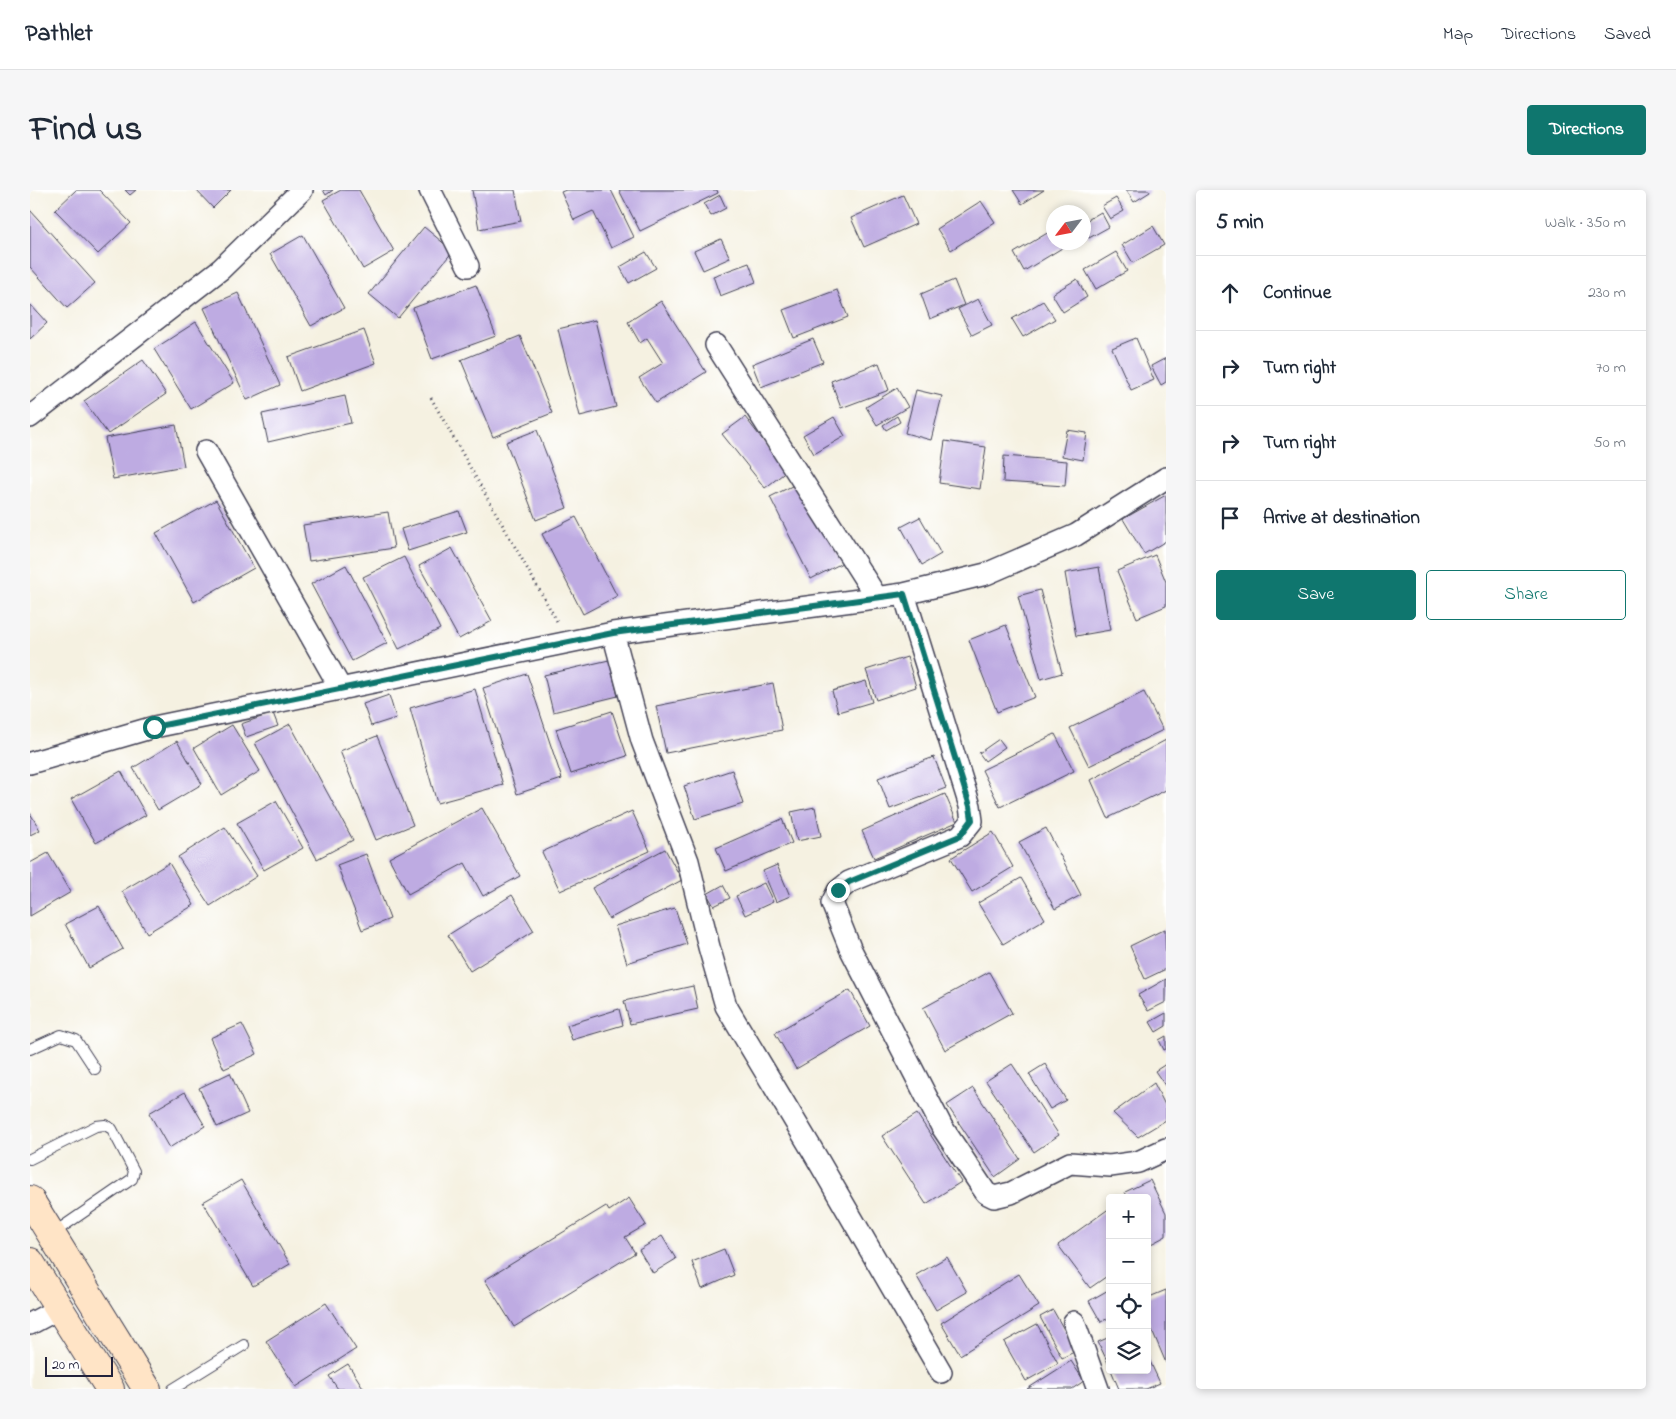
<!DOCTYPE html>
<meta charset="utf-8">
<style>
body{margin:0;font-family:"Indie Flower",sans-serif;background:#f6f6f7;color:#1f2937}
.controls{position:absolute;right:15px;bottom:15px;display:grid;overflow:hidden;border-radius:5px;box-shadow:0 2px 8px #0003}
.controls button{width:45px;height:45px;display:grid;place-items:center;padding:0;border:0;border-bottom:1px solid #e0e1e3;background:#fff;color:#1f2937;font:25px sans-serif}
.compass{position:absolute;left:1016px;top:15px;width:45px;height:45px;border-radius:50%;background:#fff;box-shadow:0 2px 8px #0003;rotate:238deg}
.scale{position:absolute;left:15px;bottom:12px;width:68px;box-sizing:border-box;padding-left:5px;border:2px solid #22223b;border-top:0;font-size:14px;line-height:18px;white-space:nowrap;color:#22223b;-webkit-text-stroke:4px #fff;paint-order:stroke}
.stop{position:absolute;width:15px;height:15px;margin:-11px;border:4px solid #0f766e;border-radius:50%;background:#fff}
.stop.end{background:#0f766e;border-color:#fff;box-shadow:0 1px 5px #0008}
.list{margin:0;padding:0;list-style:none}
h2{display:flex;justify-content:space-between;align-items:center;height:65px;margin:0;padding:0 20px;font-size:21px}
h2 small{font-size:16px;font-weight:400;color:#747a83}
.list li{display:grid;grid-template-columns:32px 1fr auto;gap:15px;align-items:center;box-sizing:border-box;height:75px;padding:0 20px;border-top:1px solid #e0e1e3}
.list b{display:block;font-size:19px;white-space:nowrap}
.list em{font-size:16px;font-style:normal;color:#747a83}
.actions{display:flex;gap:10px;padding:15px 20px}
.actions a{flex:1;padding:11px 0;border:1px solid #0f766e;border-radius:5px;text-align:center;font-size:18px;color:#0f766e}
.actions .main{background:#0f766e;color:#fff}
.icon{flex:none;width:28px;height:28px;fill:none;stroke:currentColor;stroke-width:2;stroke-linecap:round;stroke-linejoin:round}
.map{position:relative;flex:none;width:1136px;height:1199px;overflow:hidden;border-radius:5px}
header{display:flex;align-items:center;gap:30px;box-sizing:border-box;height:70px;padding:0 25px;background:#fff;border-bottom:1px solid #e0e1e3}
header strong{font-size:24px}
nav{display:flex;gap:28px;margin-inline-start:auto;font-size:18px}
.intro{display:flex;align-items:center;justify-content:space-between;box-sizing:border-box;height:120px;padding:0 30px}
h1{margin:0;font-size:35px}
.button{padding:12px 22px;border-radius:5px;background:#0f766e;color:#fff;font-size:18px;font-weight:700}
main{display:flex;gap:30px;padding:0 30px}
aside{flex:1;background:#fff;border-radius:5px;box-shadow:0 2px 8px #0003}
.map>svg:first-child{display:block}
.building{fill:#beabe2}
.lines{fill:none;stroke-linecap:round;stroke-linejoin:round}
.lane-casing{stroke:#424154;stroke-width:12}
.street-casing{stroke:#424154;stroke-width:24}
.secondary-casing{stroke:#424154;stroke-width:30}
.path{stroke:#424154;stroke-width:3;stroke-dasharray:1 4;stroke-linecap:butt}
.lane{stroke:#fff;stroke-width:10}
.street{stroke:#fff;stroke-width:21}
.secondary{stroke:#ffe4c6;stroke-width:28}
.route{stroke:#0f766e;stroke-width:6}
</style>
<header>
<strong>Pathlet</strong>
<nav><a>Map</a><a>Directions</a><a>Saved</a></nav>
</header>
<div class="intro"><h1>Find us</h1><a class="button">Directions</a></div>
<main>
<div class="map">
<svg width="1136" height="1199" viewBox="0 0 1136 1199">
<rect width="100%" height="100%" fill="#fff"/>
<filter id="ink" filterUnits="userSpaceOnUse"><feTurbulence type="fractalNoise" baseFrequency=".02" numOctaves="2"/><feDisplacementMap in="SourceGraphic" scale="10" xChannelSelector="R" yChannelSelector="G"/><feConvolveMatrix kernelMatrix="1 2 1 2 8 2 1 2 1" color-interpolation-filters="sRGB"/></filter>
<filter id="wash" filterUnits="userSpaceOnUse"><feTurbulence type="fractalNoise" baseFrequency=".0096" numOctaves="4" result="noise"/><feDisplacementMap in="SourceGraphic" scale="20" xChannelSelector="R" yChannelSelector="G"/><feGaussianBlur stdDeviation="1.12" result="paint"/><feColorMatrix in="noise" values="0 0 0 0 0 0 0 0 0 0 0 0 0 0 0 0 0 1.4 0 .05"/><feComposite in="paint" operator="in"/></filter>
<g filter="url(#wash)">
<rect width="100%" height="100%" fill="#f5f1e1"/>
<g id="blocks">
<path class="building" d="M46,0H69L101,33L68,64L25,20Z
M95,0H106L100,5Z
M166,0H201L183,18Z
M293,0H303L296,5Z
M311,0H329L364,61L333,79L293,10Z
M442,0H485L491,31L449,39Z
M536,0H581L604,47L581,58L563,21L544,30L531,2Z
M589,0H687L688,3L610,41Z
M983,0H1014L992,14Z
M1096,0H1119L1120,2L1104,12Z
M690,5L696,18L681,26L674,14Z
M873,5L886,34L834,57L821,28Z
M1086,8L1094,21L1080,29L1072,16Z
M951,11L965,32L921,60L907,39Z
M0,20L65,93L37,118L0,77Z
M1071,22L1079,37L1059,48L1054,37V32Z
M1123,36L1134,55L1103,73L1092,55Z
M394,37L423,61L368,128L339,104Z
M1024,39V52H1042L994,81L984,63Z
M273,45L314,118L281,136L240,64Z
M691,49L700,68L673,80L664,61Z
M616,62L626,78L599,93L590,77Z
M1086,62L1097,81L1066,99L1055,80Z
M719,73L726,92L690,106L683,86Z
M1047,89L1057,107L1033,122L1022,104Z
M924,90L934,115L900,129L891,104Z
M446,95L466,146L402,169L383,118Z
M807,100L818,127L764,148L753,120Z
M208,103L250,195L217,210L174,118Z
M948,109L962,135L942,145L928,119Z
M631,111L676,182L626,213L609,188L633,173L617,148L610,153L598,132Z
M1013,111L1025,129L993,147L982,129Z
M0,114L17,133L0,149Z
M565,130L586,217L550,226L528,139Z
M166,132L204,193L161,219L124,159Z
M334,140L346,173L270,201L258,167Z
M490,146L522,223L463,247L431,170Z
M1106,148L1124,190L1101,200L1082,158Z
M783,149L793,172L731,197L722,174Z
M1136,168V192L1131,195L1121,176Z
M113,170L136,204L78,244L54,211Z
M849,173L859,200L811,218L801,191Z
M867,198L878,217L847,235L836,217Z
M886,200L912,206L901,250L875,243Z
M315,206L321,233L238,252L232,224Z
M867,226L870,232L856,240L853,235Z
M715,227L757,281L735,298L692,244Z
M804,227L815,246L784,264L773,245Z
M146,235L154,276L83,289L75,248Z
M507,240L537,318L506,330L476,252Z
M1037,240L1057,243L1053,270L1032,266Z
M915,251L956,257L950,299L909,293Z
M974,266L1037,271L1035,296L973,292Z
M770,292L812,373L781,389L740,307Z
M1136,305V351L1114,364L1093,329Z
M186,310L224,378L164,412L126,343Z
M429,321L437,342L378,361L371,339Z
M358,322L364,358L279,371L273,335Z
M546,327L587,406L553,424L512,344Z
M890,327L911,364L892,375L871,337Z
M422,358L462,431L429,449L389,376Z
M1125,365L1136,392V416L1107,428L1087,381Z
M374,367L410,439L369,459L333,387Z
M316,375L357,453L322,471L281,394Z
M1069,377L1080,440L1046,446L1035,383Z
M1010,400L1032,483L1011,489L988,406Z
M976,435L1005,507L967,522L939,450Z
M877,467L886,497L846,510L836,480Z
M579,470L588,506L523,522L514,485Z
M497,484L532,589L487,604L453,498Z
M836,491L842,512L808,522L802,501Z
M743,493L752,540L636,563L626,516Z
M445,499L473,595L407,613L380,518Z
M1114,502L1133,540L1059,576L1040,538Z
M359,505L366,528L341,536L333,514Z
M582,521L597,566L541,584L526,539Z
M243,523L248,536L216,547L211,534Z
M260,534L323,650L287,669L225,553Z
M202,535L230,581L191,605L164,558Z
M1025,544L1044,581L970,617L952,580Z
M347,546L383,635L346,650L310,561Z
M969,549L975,557L955,571L949,563Z
M1136,550V600L1078,628L1061,590Z
M147,551L172,594L128,620L103,578Z
M904,567L916,598L860,619L848,588Z
M702,580L713,614L665,629L654,596Z
M91,581L116,625L66,653L41,609Z
M915,604L927,632L844,668L832,641Z
M246,611L273,658L234,680L207,633Z
M785,617L791,646L767,651L761,622Z
M452,618L490,686L453,706L435,673L378,704L359,668Z
M602,621L620,661L530,701L512,662Z
M0,623L10,640L0,645Z
M752,629L762,653L696,681L686,658Z
M195,637L227,686L180,716L148,667Z
M1016,638L1051,705L1025,719L989,652Z
M963,642L983,677L942,702L921,668Z
M635,659L652,690L579,729L562,698Z
M18,663L41,702L0,726V673Z
M336,664L360,729L332,740L307,675Z
M139,673L164,715L117,743L92,701Z
M747,675L760,706L746,712L733,681Z
M991,688L1015,729L973,754L948,713Z
M734,693L743,712L715,725L706,706Z
M693,695L700,708L684,716L677,704Z
M482,705L504,741L440,781L418,745Z
M69,716L93,759L59,778L35,734Z
M645,718L657,754L597,773L585,736Z
M1135,739L1136,779L1115,789L1100,756Z
M959,782L982,823L915,860L893,818Z
M1136,789V812L1118,821L1108,805Z
M663,796L668,819L600,834L594,811Z
M820,800L840,836L766,879L745,843Z
M589,819L593,835L542,850L537,835Z
M1136,823V836L1126,842L1120,832Z
M212,834L227,864L194,879L180,848Z
M1136,846V859L1134,860L1129,850Z
M982,874L1029,945L1004,962L956,891Z
M1015,874L1036,910L1020,919L999,884Z
M1136,874V897L1125,881Z
M200,883L218,923L187,937L169,898Z
M1124,893L1136,917V930L1108,947L1083,923Z
M943,898L990,969L965,987L917,915Z
M155,902L175,936L139,958L119,923Z
M887,924L931,992L896,1014L852,946Z
M211,990L260,1074L223,1096L173,1012Z
M1120,990L1136,1023V1046L1121,1054L1117,1047V1008H1098L1095,1002Z
M599,1008L616,1035L595,1047L605,1063L484,1137L455,1090L576,1016L579,1021Z
M1080,1018V1084L1060,1098L1028,1055Z
M632,1046L646,1069L623,1083L609,1060Z
M694,1059L704,1085L672,1099L662,1072Z
M917,1067L937,1102L906,1120L886,1085Z
M989,1084L1009,1116L930,1165L911,1133Z
M1080,1099V1127L1071,1132L1059,1111Z
M1136,1100V1173L1117,1128V1108Z
M296,1113L326,1159L266,1197L236,1151Z
M1023,1120L1046,1161L1032,1168L1010,1127Z
M1007,1134L1028,1173L996,1191L974,1152Z
M1080,1147V1177L1068,1152Z
M1117,1165L1130,1193L1116,1199H1089L1081,1180H1117Z
M1041,1171L1054,1191L1042,1199H997Z
M318,1174L334,1199H308L299,1186Z"/>
</g>
</g>
<g filter="url(#ink)">
<use href="#blocks" fill-opacity="0" stroke="#424154" stroke-width="1"/>
<g class="lines">
<g class="lane-casing">
<path id="lane" d="M0,859L31,845L46,850L65,879
M0,969L66,936L75,935L82,939L104,981L102,989L22,1044
M143,1199L214,1155"/>
</g>
<g class="street-casing">
<path id="street" d="M400,0L438,76
M686,155L847,408
M0,227L191,79L272,0
M176,261L311,499
M874,404L940,616L942,631L930,646L819,692L808,701L802,713L820,758L912,937L956,1003L964,1007L981,1003L1040,973L1080,976L1108,972L1136,959
M583,443L612,551L658,671L679,757L696,816L781,958L911,1182
M0,573L124,537L583,443L874,404L956,384L1046,345L1136,288
M1044,1132L1068,1199
M0,1134L30,1118"/>
</g>
<g class="secondary-casing">
<path id="secondary" d="M0,1010L117,1199
M0,1072L80,1199"/>
</g>
<path class="path" d="M401,208L528,433"/>
<use href="#lane" class="lane"/>
<use href="#street" class="street"/>
<use href="#secondary" class="secondary"/>
</g>
</g>
<g class="lines" filter="url(#ink)">
<path class="route" d="M124,537L583,443L874,404L940,616L942,630L930,646L819,692L808,700"/>
</g>
</svg>
<div class="controls">
<button>+</button>
<button>−</button>
<button><svg class="icon" aria-label="locate" viewBox="0 0 24 24"><circle cx="12" cy="12" r="6"/><path d="M12 2v4M12 18v4M2 12h4M18 12h4"/></svg></button>
<button><svg class="icon" aria-label="layers" viewBox="0 0 24 24"><path d="M12 4l9 5-9 5-9-5zM3 14l9 5 9-5"/></svg></button>
</div>
<svg class="compass" viewBox="-18 -18 36 36"><path d="M0-13l5 13h-10z" fill="#e53935"/><path d="M0 13l5-13h-10z" fill="#747a83"/></svg>
<div class="scale">20 m</div>
<div class="stop" style="left:124px;top:537px"></div>
<div class="stop end" style="left:808px;top:700px"></div>
</div>
<aside>
<h2>5 min<small>Walk · 350 m</small></h2>
<ul class="list">
<li><svg class="icon" aria-label="ahead" viewBox="0 0 24 24"><path d="M12 20V5M6 11l6-6 6 6"/></svg><div><b>Continue</b></div><em>230 m</em></li>
<li><svg class="icon" aria-label="right" viewBox="0 0 24 24"><path d="M7 20v-9h11M14 6l5 5-5 5"/></svg><div><b>Turn right</b></div><em>70 m</em></li>
<li><svg class="icon" aria-label="right" viewBox="0 0 24 24"><path d="M7 20v-9h11M14 6l5 5-5 5"/></svg><div><b>Turn right</b></div><em>50 m</em></li>
<li><svg class="icon" aria-label="arrive" viewBox="0 0 24 24"><path d="M6 21V4h12l-3 4 3 4H6"/></svg><div><b>Arrive at destination</b></div></li>
</ul>
<div class="actions"><a class="main">Save</a><a>Share</a></div>
</aside>
</main>
